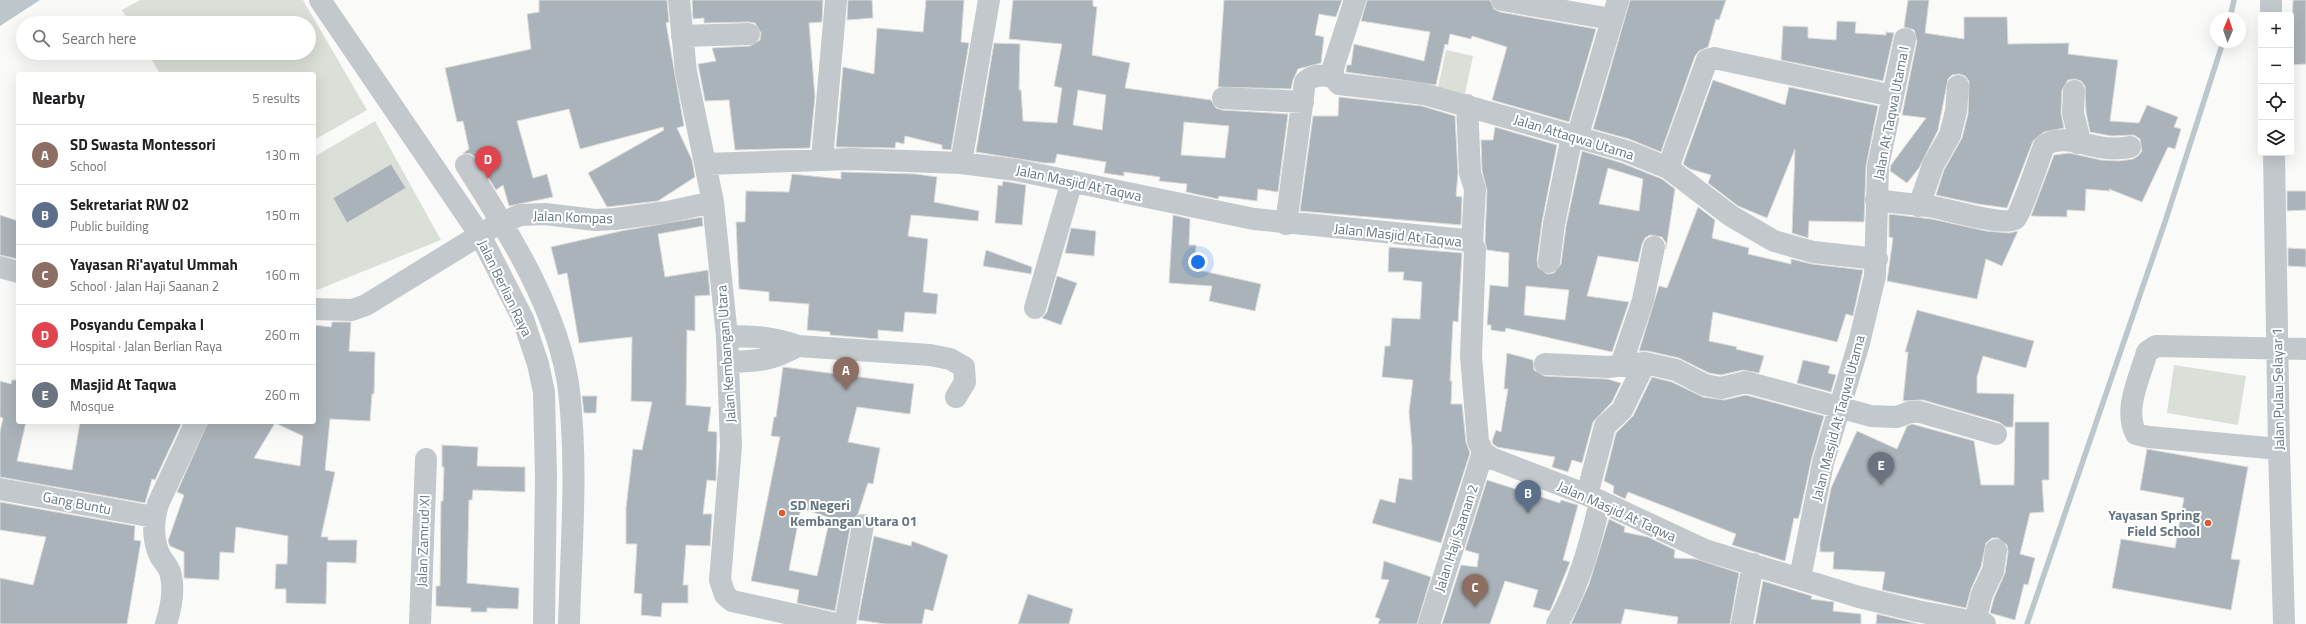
<!DOCTYPE html>
<meta charset="utf-8">
<style>
body{margin:0;font-family:"Titillium Web",sans-serif;background:#f2f2f2;color:#202124}
.controls{position:absolute;right:12px;top:12px;display:grid;overflow:hidden;border-radius:4px;box-shadow:0 4px 16px #0002}
.controls button{width:36px;height:36px;display:grid;place-items:center;padding:0;border:0;border-bottom:1px solid #e0e0e0;background:#fff;color:#202124;font:20px sans-serif}
.compass{position:absolute;left:2210px;top:12px;width:36px;height:36px;border-radius:50%;background:#fff;box-shadow:0 4px 16px #0002;rotate:2deg}
.you{position:absolute;left:1198px;top:262px;width:14px;height:14px;margin:-10px;border:3px solid #fff;border-radius:50%;background:#1a73e8;box-shadow:0 0 0 6px #1a73e833}
.badge{display:grid;place-items:center;width:26px;height:26px;border-radius:50%;background:#0b8043;color:#fff;font-size:13px;font-weight:700}
.pin{position:absolute;translate:-50% -33px;filter:drop-shadow(0 1px 2px #0008)}
.pin::after{content:'';position:absolute;top:21px;width:14px;height:12px;background:inherit;clip-path:polygon(0 0,100% 0,50% 100%)}
.list{margin:0;padding:0;list-style:none}
h2{display:flex;justify-content:space-between;align-items:center;height:52px;margin:0;padding:0 16px;font-size:17px}
h2 small{font-size:13px;font-weight:400;color:#757577}
.list li{display:grid;grid-template-columns:26px 1fr auto;gap:12px;align-items:center;box-sizing:border-box;height:60px;padding:0 16px;border-top:1px solid #e0e0e0}
.list b{display:block;font-size:15px;white-space:nowrap}
.list p{margin:0;font-size:13px;white-space:nowrap;color:#757577}
.list em{font-size:13px;font-style:normal;color:#757577}
.icon{flex:none;width:22px;height:22px;fill:none;stroke:currentColor;stroke-width:2;stroke-linecap:round;stroke-linejoin:round}
.map{position:relative;flex:none;width:2306px;height:624px;overflow:hidden}
.search{position:absolute;background:#fff;box-shadow:0 4px 16px #0002;left:16px;top:16px;width:300px;height:44px;display:flex;align-items:center;gap:10px;box-sizing:border-box;padding:0 14px;border-radius:22px;color:#757577;font-size:15px}
.panel{position:absolute;background:#fff;box-shadow:0 4px 16px #0002;left:16px;top:72px;width:300px;height:352px;border-radius:4px}
.map>svg:first-child{display:block}
.green{fill:#dadfd7}
.water{fill:#bbc7cb}
.lines{fill:none;stroke-linecap:round;stroke-linejoin:round}
.stream{stroke:#bbc7cb;stroke-width:5.5}
.building{fill:#aab3b9;stroke:#dcdcda;fill-rule:evenodd}
.minor{stroke:#c3c8cc;stroke-width:22}
.poi-dot{fill:#e4572e;stroke:#fff;stroke-width:1.5}
.labels{text-anchor:middle;stroke-width:4;stroke-linejoin:round;paint-order:stroke}
.street-label{font-size:14px;fill:#657683;stroke:#fff}
.poi-label{font-size:14px;font-weight:bold;fill:#657683;stroke:#fff;text-anchor:start}
</style>
<div class="map">
<svg width="2306" height="624" viewBox="0 0 2306 624">
<rect width="100%" height="100%" fill="#fafaf8"/>
<path class="green" d="M140,0H303L367,110L314,140V74H160L148,53H309V23H130L122,10Z
M1446,50L1473,56L1463,103L1436,97Z
M375,121L441,240L317,290L314,288V157Z
M2174,365L2246,376L2238,425L2167,413Z"/>
<path class="water" d="M0,0H40L0,26Z"/>
<g class="lines">
<path class="stream" d="M2230,18L2234,0
M2027,624L2166,219L2223,42"/>
</g>
<path class="building" d="M539,0H667L669,22L666,23L684,126L677,128L692,160L695,177L658,201L607,207L588,173L664,130L663,127L580,149L569,109L517,121L533,178L547,174L553,197L509,206L503,185L496,190L476,158L471,154L463,153L469,149L463,121L457,122L445,68L531,49L527,14L539,12Z
M692,0H823L822,22L809,23L815,97L810,148L735,150L729,100L705,101L698,64L716,61L712,48L750,46L760,40L761,33L755,23L749,22L704,23V18L693,19Z
M848,0H872L873,18L847,20Z
M926,0H964L961,42L969,43L951,150L942,149V145L905,136L904,144L896,142L895,148L836,147L843,67L874,74L877,28L923,32Z
M1013,0H1093V6L1097,7L1092,55L1130,63L1125,88L1211,100L1216,108L1222,110L1288,114L1278,192L1258,189L1257,201L1219,196L1218,199L1186,192L1187,184L1159,181L1160,177L1124,172V176L1104,173L1106,162L1057,154L1055,163H1044L976,152L994,43L1020,44L1019,90H1021L1023,121L1057,123L1062,88L1054,86L1062,44L1009,39ZM1078,90L1106,95L1102,130L1073,125ZM1184,122L1229,126L1225,158L1181,155Z
M1224,0H1342L1336,17L1319,14L1315,35L1324,37L1321,63L1298,69L1293,80L1291,89L1218,87Z
M1367,0H1490L1494,9L1500,12L1596,29L1569,122L1492,100L1507,47L1472,36L1471,39L1450,34L1448,45L1445,44L1436,85L1346,72L1347,65H1351L1354,44L1424,61L1430,32L1361,21Z
M1630,0H1726L1719,20L1716,19L1708,47L1699,51L1695,56L1661,152L1629,139L1593,129Z
M1908,0H1929L1925,33L1964,39V17H2007L2008,44L2069,43L2068,54L2118,60L2110,121L2139,123L2147,105L2178,117L2174,127L2181,129L2175,149L2168,147L2142,202L2109,189L2110,191L2086,189L2085,211L2067,210V217L2031,216L2054,155L2069,153L2101,160L2119,161L2133,159L2138,156L2142,151L2140,139L2134,135L2112,136L2090,132L2086,112L2085,86L2081,81L2075,79L2068,80L2062,90L2061,113L2064,128L2044,132L2033,141L2007,208L1978,204L1936,195L1944,170L1962,138L1968,114L1969,81L1965,76L1959,74L1952,75L1948,79L1938,130L1919,168L1907,183L1890,171L1891,165L1926,118L1902,115L1917,41L1914,30L1904,27Z
M2293,0H2306V64L2291,65Z
M1837,21L1856,22L1855,33L1886,35V32L1894,33L1883,81L1781,60L1783,26L1808,27V38L1836,40Z
M1713,80L1785,105L1789,87L1878,106L1866,166L1864,222L1809,221L1808,238L1792,233L1795,149L1767,218L1738,206L1708,183L1711,175L1690,169L1683,164Z
M1339,97L1422,106L1455,116L1458,173L1456,196L1462,197L1461,225L1300,211L1313,116H1338Z
M1495,127L1557,145L1542,222L1537,260L1538,267L1547,274L1554,273L1561,264L1566,226L1582,151L1622,163L1662,179L1675,189L1666,249V243L1662,237L1650,235L1645,238L1642,244L1638,262L1598,256L1587,296L1629,302L1612,352L1506,328L1505,332L1491,330V325H1487L1490,285L1508,287L1509,253L1487,250L1485,241L1487,190L1482,171L1481,140H1493ZM1608,168L1643,179L1639,211L1599,204ZM1526,286L1569,290L1565,320L1524,315Z
M391,164L406,188L347,223L333,198Z
M841,172L916,174L937,177L934,202L979,211L978,221L911,215L908,236L928,239L923,292L938,294L936,314L905,312L903,332L878,330V339L830,335V332L807,330L809,304L769,301V292L739,289L736,222H745L746,191L789,192L792,174L841,179Z
M1003,181L1026,185L1022,225L995,223L998,185L1002,186Z
M2287,191H2306V210L2287,211Z
M1698,207L1715,220L1712,238L1749,248L1748,254L1791,264V259L1812,264L1863,270L1853,316L1846,314L1837,342L1713,312L1709,341L1737,347L1736,349L1764,356L1759,373L1743,370L1721,375L1709,373L1679,358L1648,351H1639L1659,286L1667,288Z
M1889,214L1932,219L1986,231L2009,233L2018,231L2002,266L1986,259L1977,299L1887,281L1893,238L1889,237Z
M0,215L18,221V259L0,255Z
M1173,215L1190,219L1189,245H1196L1194,269L1261,284L1255,311L1209,301L1212,286L1169,283Z
M702,217L703,226L658,234L665,277L708,270L710,295L695,296V331L687,330L686,405L711,407L708,431L717,432L716,481L707,480L703,514H712L710,546L686,545L683,585H688V603H662L661,617L641,615L642,594L634,593L637,544H626V508L633,449L642,450L652,402L631,401L632,337L579,343L567,273L558,275L551,247L621,231Z
M1071,228L1096,231L1094,256L1065,253Z
M1389,247L1462,253L1458,322L1453,321L1450,381H1452L1451,404H1462L1466,442L1470,453L1441,543L1372,523L1380,499L1395,503L1399,478L1412,480V446L1409,412L1413,380L1382,377L1385,346H1390L1392,318L1420,319L1422,282L1403,280L1404,272H1388Z
M2288,248L2306,249V267L2288,266Z
M986,250L1032,267L1031,274L983,266Z
M1057,276L1077,283L1061,325L1042,318L1047,312Z
M1917,310L2034,341L2026,368L1983,356L1977,377V393L2014,394L2013,427H2006L1999,422L1923,400L1903,401L1908,352H1905Z
M332,322H351L349,351L375,352L374,394H372L370,421L330,419L325,470L335,472L321,537H328V540H357L356,563L327,562L326,604L286,603V589H275L276,564H287L288,536L236,527L234,553L220,552L219,580L184,578V552L170,546L168,541L184,495L177,492L208,422H314V325L331,327ZM275,423L303,436L300,466L254,458Z
M1507,353L1533,360L1534,370L1544,376L1607,379L1621,383L1612,402L1593,422L1582,463L1572,460L1568,472L1552,467L1555,457L1497,447L1493,444L1492,441L1496,430L1501,432L1508,389H1504Z
M1803,360L1830,366L1828,373L1836,375L1831,392L1797,383Z
M783,367L914,384L910,414L857,407L848,442L880,448L873,484L868,483L858,514L851,523L835,611L797,603L799,590L751,581L780,437L771,436L774,417H776ZM801,508L830,518L817,576L789,570Z
M1652,377L1672,382L1703,397L1724,400L1746,395L1824,416L1811,461L1800,513L1798,519L1794,518L1785,561L1732,545L1736,534L1628,492L1625,499L1613,493L1614,486L1604,481L1616,433L1633,416Z
M12,380H18V422H26L17,461L72,470L80,422H182L155,480L152,479L145,503L0,477V432L3,418L0,417V381L11,384Z
M582,396H597L596,413H584Z
M2015,422H2049V480H2042L2044,512L2030,513L2020,554L2035,558L2028,585L2024,584L2015,620L1990,613L1994,598L2005,573L2008,552L2007,545L1998,538H1992L1986,543L1981,567L1971,589L1966,608L1882,590L1885,572L1833,569L1834,552H1820V543L1831,488L1857,431L1897,449L1907,426L1912,424L1974,441L1981,485H2014Z
M442,445L478,447L477,466L525,467V492L473,490L472,500H469L467,583L519,588L518,609L487,608V612H471V608L436,606V586H440L441,501H443L444,467H442Z
M2147,449L2248,467L2231,559L2240,560L2231,610L2112,588L2121,539L2175,548L2184,498L2140,490Z
M1487,480L1560,503L1561,500L1578,505L1563,560L1570,562L1550,611L1533,607L1538,590L1505,581L1490,624H1442L1461,565L1477,567L1479,554L1465,550Z
M0,502L135,526L134,540L141,541L127,624H0V578L33,585L46,537L0,530Z
M1609,519L1625,527L1624,532L1648,537L1675,550L1674,558L1696,559L1739,573L1730,624H1677L1678,617L1625,609L1621,624H1571L1589,584Z
M874,536L911,546L912,541L948,555L933,611L925,609L922,624H885L858,620Z
M1384,561L1431,577L1417,624H1378L1380,619L1375,617L1389,580L1381,579Z
M1763,581L1812,596L1811,599L1834,602L1833,611L1861,614V624H1755Z
M1028,594L1073,609L1069,624H1018Z
M1877,614L1914,623L1918,624H1876Z"/>
<g class="lines">
<path class="minor" d="M320,0L480,235L523,319L538,364L544,392L546,477L544,624
M679,0L686,72L713,202L727,336L731,446L720,580L725,595L732,601L836,624
M1355,0L1333,68V77L1339,84L1424,94L1626,151L1668,168L1731,216L1774,241L1813,252L1877,259
M1502,0L1611,19
M2271,0V15
M682,36L749,34
M2074,91L2073,113L2078,133V143
M1223,98L1303,102
M1467,105L1470,173L1475,189L1472,244
M1577,138L1618,0
M2274,153L2279,449L2284,624
M822,159L836,0
M961,163L989,0
M706,164L852,159L961,163L1016,170L1254,219L1465,240L1472,244L1475,249L1471,356L1478,441L1483,452L1491,458L1587,495L1705,550L1859,597L1917,611L1985,624
M466,165C508,231 560,313 569,391C578,468 571,547 569,624
M1668,168L1707,60L1714,58L1893,96
M1876,200C1896,203 1915,204 1934,207C1949,210 2003,226 2015,219C2020,216 2040,156 2044,146C2059,134 2082,144 2099,147C2110,149 2120,149 2130,147
M1919,206L1933,165L1950,135L1956,111L1958,86
M1286,224L1305,82C1314,74 1322,75 1333,77
M1549,262L1554,224L1572,136
M0,267L18,272
M1035,308L1072,181
M314,309L352,310L366,305L491,228L520,215L545,214L595,220L615,219L667,212L713,202
M727,336C753,336 774,337 798,346L930,355L950,359L964,367L965,382L956,397
M729,362C759,361 771,361 798,346
M1545,364L1608,367L1645,363L1676,370L1705,385L1721,388L1746,382L1871,416L1897,417L1910,412H1920L1996,434
M1621,365L1643,300L1654,247
M2279,449L2149,437L2136,434C2123,409 2140,377 2147,352L2156,346L2306,349
M0,489L154,517
M1587,495L1605,426L1622,410L1645,363
M1800,578L1823,463L1859,343L1875,276L1878,166L1905,39
M1975,622L1982,594L1993,571L1996,550
M166,624C171,608 175,588 170,572C168,566 163,561 160,556C152,539 153,521 158,504L196,422
M420,624L426,459
M845,624L863,525
M1429,624L1483,452
M1557,624C1579,585 1590,545 1600,502
M1742,624L1753,564"/>
</g>
<g class="poi-dot">
<circle cx="782" cy="513" r="4"/>
<circle cx="2208" cy="523" r="4"/>
</g>
<g class="labels">
<g class="street-label">
<text transform="translate(1891 113) rotate(-79)" y="5">Jalan At Taqwa Utama I</text>
<text transform="translate(1574 137) rotate(17)" y="5">Jalan Attaqwa Utama</text>
<text transform="translate(1079 183) rotate(12)" y="5">Jalan Masjid At Taqwa</text>
<text transform="translate(573 217) rotate(2)" y="5">Jalan Kompas</text>
<text transform="translate(1398 235) rotate(6)" y="5">Jalan Masjid At Taqwa</text>
<text transform="translate(505 288) rotate(64)" y="5">Jalan Berlian Raya</text>
<text transform="translate(726 354) rotate(-94)" y="5">Jalan Kembangan Utara</text>
<text transform="translate(2278 389) rotate(-91)" y="5">Jalan Pulau Selayar 1</text>
<text transform="translate(1838 418) rotate(-75)" y="5">Jalan Masjid At Taqwa Utama</text>
<text transform="translate(77 503) rotate(11)" y="5">Gang Buntu</text>
<text transform="translate(1617 511) rotate(24)" y="5">Jalan Masjid At Taqwa</text>
<text transform="translate(1456 538) rotate(-72)" y="5">Jalan Haji Saanan 2</text>
<text transform="translate(423 541) rotate(-88)" y="5">Jalan Zamrud XI</text>
</g>
<g class="poi-label">
<text x="790" y="510">SD Negeri<tspan x="790" dy="16">Kembangan Utara 01</tspan></text>
<text x="2200" y="520" text-anchor="end">Yayasan Spring<tspan x="2200" dy="16">Field School</tspan></text>
</g>
</g>
</svg>
<div class="controls">
<button>+</button>
<button>−</button>
<button><svg class="icon" aria-label="locate" viewBox="0 0 24 24"><circle cx="12" cy="12" r="6"/><path d="M12 2v4M12 18v4M2 12h4M18 12h4"/></svg></button>
<button><svg class="icon" aria-label="layers" viewBox="0 0 24 24"><path d="M12 4l9 5-9 5-9-5zM3 14l9 5 9-5"/></svg></button>
</div>
<svg class="compass" viewBox="-18 -18 36 36"><path d="M0-13l5 13h-10z" fill="#e53935"/><path d="M0 13l5-13h-10z" fill="#757577"/></svg>
<div class="you"></div>
<div class="pin badge" style="left:846px;top:390px;background:#8d6e63">A</div>
<div class="pin badge" style="left:1528px;top:513px;background:#5c6f8a">B</div>
<div class="pin badge" style="left:1475px;top:607px;background:#8d6e63">C</div>
<div class="pin badge" style="left:488px;top:179px;background:#e0444e">D</div>
<div class="pin badge" style="left:1881px;top:485px;background:#6b7280">E</div>
<div class="search"><svg class="icon" aria-label="search" viewBox="0 0 24 24"><circle cx="10" cy="10" r="6"/><path d="M15 15l6 6"/></svg>Search here</div>
<section class="panel">
<h2>Nearby<small>5 results</small></h2>
<ul class="list">
<li><span class="badge" style="background:#8d6e63">A</span><div><b>SD Swasta Montessori</b><p>School</p></div><em>130 m</em></li>
<li><span class="badge" style="background:#5c6f8a">B</span><div><b>Sekretariat RW 02</b><p>Public building</p></div><em>150 m</em></li>
<li><span class="badge" style="background:#8d6e63">C</span><div><b>Yayasan Ri'ayatul Ummah</b><p>School · Jalan Haji Saanan 2</p></div><em>160 m</em></li>
<li><span class="badge" style="background:#e0444e">D</span><div><b>Posyandu Cempaka I</b><p>Hospital · Jalan Berlian Raya</p></div><em>260 m</em></li>
<li><span class="badge" style="background:#6b7280">E</span><div><b>Masjid At Taqwa</b><p>Mosque</p></div><em>260 m</em></li>
</ul>
</section>
</div>
